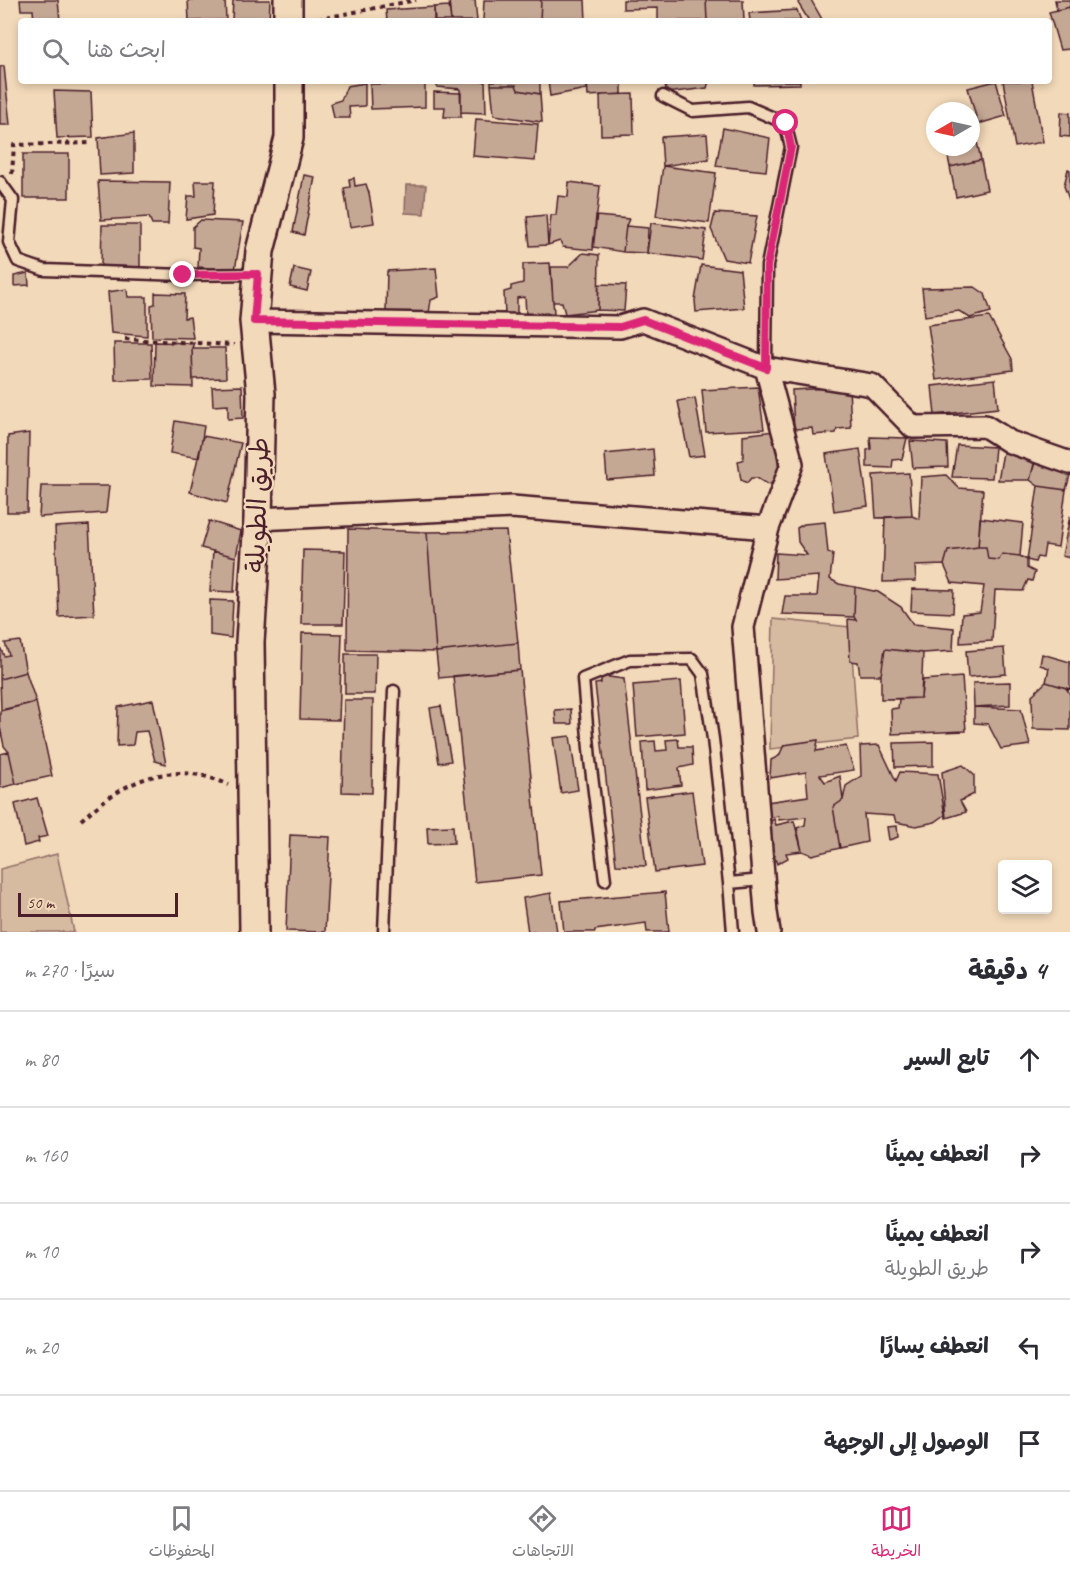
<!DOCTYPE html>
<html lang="ar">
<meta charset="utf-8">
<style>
body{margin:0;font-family:Caveat,"Playpen Sans Arabic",sans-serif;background:#f2f2f3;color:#2b2b33;direction:rtl}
.controls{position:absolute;right:18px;bottom:18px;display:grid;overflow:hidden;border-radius:6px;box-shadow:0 3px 9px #0003}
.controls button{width:54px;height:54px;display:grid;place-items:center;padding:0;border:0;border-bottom:2px solid #e1e1e2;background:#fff;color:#2b2b33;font:30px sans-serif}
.compass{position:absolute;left:926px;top:102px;width:54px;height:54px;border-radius:50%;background:#fff;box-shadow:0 3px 9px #0003;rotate:261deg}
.scale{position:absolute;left:18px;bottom:15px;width:160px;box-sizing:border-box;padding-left:6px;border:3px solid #4a1f2b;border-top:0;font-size:16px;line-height:21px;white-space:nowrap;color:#4a1f2b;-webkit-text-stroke:4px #f2d9b9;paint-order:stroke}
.stop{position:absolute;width:18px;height:18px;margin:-14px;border:4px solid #db2777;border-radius:50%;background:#fff}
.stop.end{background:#db2777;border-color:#fff;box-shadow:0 2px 6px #0008}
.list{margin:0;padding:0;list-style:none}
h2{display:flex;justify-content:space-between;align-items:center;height:78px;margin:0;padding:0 24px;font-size:26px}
h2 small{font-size:20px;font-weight:400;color:#7c7c81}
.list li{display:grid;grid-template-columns:39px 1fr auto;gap:18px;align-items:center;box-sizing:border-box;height:96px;padding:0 24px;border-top:2px solid #e1e1e2}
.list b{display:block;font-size:22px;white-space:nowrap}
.list p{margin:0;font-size:20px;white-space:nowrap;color:#7c7c81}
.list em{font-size:20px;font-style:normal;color:#7c7c81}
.icon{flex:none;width:33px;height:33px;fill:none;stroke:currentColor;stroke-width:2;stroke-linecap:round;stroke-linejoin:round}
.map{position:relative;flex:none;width:1070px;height:932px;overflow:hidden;direction:ltr}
.search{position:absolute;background:#fff;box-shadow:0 3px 9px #0003;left:18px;right:18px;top:18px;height:66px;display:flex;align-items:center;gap:15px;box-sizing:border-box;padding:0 21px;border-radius:6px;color:#7c7c81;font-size:22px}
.sheet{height:558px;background:#fff}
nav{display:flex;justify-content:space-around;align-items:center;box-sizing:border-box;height:84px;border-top:2px solid #e1e1e2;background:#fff;font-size:16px;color:#7c7c81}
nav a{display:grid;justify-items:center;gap:3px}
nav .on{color:#db2777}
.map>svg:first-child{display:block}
.green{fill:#d7bba1;stroke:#906d66;stroke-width:1.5}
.water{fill:#b49484;stroke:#8a6560;stroke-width:1.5}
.building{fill:#c5a894;stroke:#4a1f2b;stroke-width:1.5}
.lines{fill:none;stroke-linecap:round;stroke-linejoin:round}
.service-casing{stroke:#4a1f2b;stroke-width:15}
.minor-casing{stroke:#4a1f2b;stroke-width:26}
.tertiary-casing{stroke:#4a1f2b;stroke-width:32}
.path{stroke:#4a1f2b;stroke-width:4;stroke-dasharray:4.5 4.5;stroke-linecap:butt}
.service{stroke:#f2d9b9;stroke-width:10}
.minor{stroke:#f2d9b9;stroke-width:21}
.tertiary{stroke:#f2d9b9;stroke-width:27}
.route{stroke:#db2777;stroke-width:8}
.labels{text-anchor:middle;stroke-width:4.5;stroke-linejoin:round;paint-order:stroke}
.street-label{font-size:26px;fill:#4a1f2b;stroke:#f2d9b9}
</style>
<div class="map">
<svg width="1070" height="932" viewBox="0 0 1070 932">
<rect width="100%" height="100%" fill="#f2d9b9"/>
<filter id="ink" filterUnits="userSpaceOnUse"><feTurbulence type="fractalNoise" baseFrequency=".0167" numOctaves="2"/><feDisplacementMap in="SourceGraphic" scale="12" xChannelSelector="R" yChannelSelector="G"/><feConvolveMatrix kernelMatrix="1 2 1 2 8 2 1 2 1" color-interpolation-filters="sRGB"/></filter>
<g filter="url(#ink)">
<path class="green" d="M773,619L850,627L858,739L770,749Z
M57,854L74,932H0V869Z"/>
<path class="water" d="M406,185H426L424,214L405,213Z"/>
<path class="building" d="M20,0H58L60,21H34L33,10H21Z
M188,0H225L226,20L189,21Z
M233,0H270L269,21H232Z
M449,0H475L477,21H451Z
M484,0H541L540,21H483Z
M541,0H585L586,21H540Z
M623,0H706L707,21H658V8L623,9Z
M706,0H743L744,21H707Z
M802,0H811L823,21H809L798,3Z
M1055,0H1070V7L1057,10Z
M449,6L451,21H435L434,7Z
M434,7V21H387L386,10Z
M1070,7V49L1060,50L1049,12Z
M797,10L801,21H750L749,13Z
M4,66L10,125H0V67Z
M437,81H485L486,113L461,112L460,89L437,87Z
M491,81H540V94L518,90L516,85H491Z
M548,81H587V89L550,96Z
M587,81H622V94L588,96Z
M665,81H709L707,88L666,93Z
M754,81H800V84L754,85Z
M996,81L1006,116L978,124L968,88Z
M1003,81H1032L1043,142L1015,147Z
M365,83V106L349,107L350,118H334L331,103L341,100L347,86Z
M425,83V107L371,109L370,84Z
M491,85H516L518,90L540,94L542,122L494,115Z
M54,91L91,92L93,137L57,138Z
M434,92L461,93V117H444L445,107H434Z
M633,94L634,134L601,135L600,95Z
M1061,112L1070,113V137L1060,136Z
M476,119L538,124L535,161L473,156Z
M723,128L770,138L766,171L716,166Z
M134,133V173L100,175L98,138Z
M975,133L981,160L950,167L946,147H971V134Z
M707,134L709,159L663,166L661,137Z
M23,154H69V198H23Z
M981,160L987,190L956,197L950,167Z
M663,166L716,173L709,223L656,216Z
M1068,169L1070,170V202L1064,186Z
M304,175L315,177L304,235L293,232Z
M354,178L355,186L366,184L369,193L374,223L350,227L344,188L350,187L349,179Z
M98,181L170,182L168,224H152L149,217L101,220Z
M195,181H215L213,215L186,219L188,196H196Z
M569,182L600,186L593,250L563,247L560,241L548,245L551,215H556L558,196L568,197Z
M715,213L757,216L748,263L724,259L711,229Z
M546,215L548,245L530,246L527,217Z
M596,216L629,219L626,226L623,252L593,247Z
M201,220L243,222L235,270L198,267L199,248L193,247V227Z
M651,223L706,230L702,260L647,253Z
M102,225H140V267L101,266Z
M626,226L648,228L647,253L623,252Z
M583,253L599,255L598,310L565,314L562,302H553L551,267H568Z
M550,263L554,313L526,314L525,297L517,298V314L505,315L504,292L511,290V286L523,283V264Z
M701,265L740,270L744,308L696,312L695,300Z
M294,268L311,272L307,291L290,287Z
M436,268L439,297L431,300L429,313L386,312L387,271Z
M28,273L29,285L14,286V276Z
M599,284L626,285L624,311L598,310Z
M975,287L985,294L991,312L970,318L959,311L925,316L922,288Z
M127,289L128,297H147V336L111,333L108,292Z
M155,293L185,294L184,318L190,317L193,338L152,337L151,305L155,304Z
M989,317L1012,359L1013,370L936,380L928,325Z
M155,342L194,343L192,348L193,387L154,386Z
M114,343H151L152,379L115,380Z
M192,348H225L226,378L193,379Z
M995,379L998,408L935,415L932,386Z
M242,386L243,418L228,419V405L213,406L212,387Z
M758,387L764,429L706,432L702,390Z
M849,387L851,428L837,429L836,433L813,435L812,428L794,429L792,390Z
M695,398L705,455L689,457L678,401Z
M175,421L204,426L199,458L170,453Z
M774,431L780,479L768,485L757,478H751L747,483L741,480L738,461L743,460V435Z
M29,433L27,512H7L8,436Z
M203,436L241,443L227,503L190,492Z
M870,437L907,438L902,459L893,460L892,468L867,467V450L871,449Z
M910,441L947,443L948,467L913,468Z
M1040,444L1070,452V475L1066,490L1038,486L1030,480Z
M957,445L995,447L992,478L952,477Z
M1004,447L1036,456L1030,480H998Z
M653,449L655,476L607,480L605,454Z
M860,449L868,506L834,511L826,454Z
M909,473L912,516L876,518L873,475Z
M946,475L959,488L983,490L978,547L948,551L944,565L915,566L916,581L883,582L885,517L912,516L919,519L921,477Z
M41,486H109L106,513L39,517Z
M1038,486L1066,490L1058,547L1045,545L1043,558L1037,557L1035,562L1027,560Z
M1070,516V558L1062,556Z
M980,518L1023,523L1020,556L1002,554L999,560L988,559L986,547H978Z
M209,521L241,531L236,557L201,548Z
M825,522L828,553L833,554L830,579L839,584L855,587L854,617L782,614L785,596H817L819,576L775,579L776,553L807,555L798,542L797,528L804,524Z
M89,525L94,615L59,617L55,527Z
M348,529L427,532L436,652L347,650Z
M506,531L518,643L436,652L427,532Z
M978,547H986L988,559L999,560L1002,554L1020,556L1027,560V568L1035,572L1032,581L1028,580L1023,591L995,590L992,641L960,643L962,614L980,612L984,586L952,583L944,565L948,551Z
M303,550L345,551L343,624H301Z
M213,551L236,557L234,592L210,591Z
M855,587L878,592L901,607L913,624L954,628L953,651L923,653L885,649L881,675H860L858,662L850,661L848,619L856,620L854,617Z
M912,589L954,590L953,613L911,611Z
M210,600L233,601L231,638L210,635Z
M302,633L342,634L339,720L300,719Z
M20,641L26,672L0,679V647L4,656L9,655L5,643Z
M518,643L520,670L439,678L436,652Z
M1004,648L1006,674L968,677L966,651Z
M885,649L923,653L921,698L881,699V675Z
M345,654H376L375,694H345Z
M1042,654L1070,662V689L1046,682L1049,668L1040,665Z
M520,670L541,875L475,882L453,676Z
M26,672L36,702L1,710L0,679Z
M601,676L624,679L646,866L616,865L595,684L601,683Z
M962,677L966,731L892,734L891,709L898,708L899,699L921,698L923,680Z
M681,681L685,733L637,737L633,685Z
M1010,682V705L974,707L973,683Z
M1046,682L1066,688L1070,694V730L1033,729L1032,695Z
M153,700L166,764L155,761L147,731L135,732L133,745L117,746L118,707Z
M344,700H373L372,793L342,792Z
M36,702L52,776L16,784L9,752L4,746L0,727V711Z
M441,706L451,761L439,763L430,708Z
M974,707L1021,709L1030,745L1001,749L988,724L974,723Z
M571,709L572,724H556L555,710Z
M570,736L578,790L561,793L553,738Z
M678,739L679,747H692L693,765L679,768L681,785L645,790L642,742L655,741L656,751L667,750L666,740Z
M818,740L816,751L846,746L854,770L820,775L825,782L840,776L843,800L833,807L840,848L812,855L802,851L797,828L805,825L806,817L779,820L778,816L763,819L760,803L808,796L806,772L770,778L771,760L779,756L784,745Z
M933,742V766L895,767L894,743Z
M879,745L896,781L900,772L938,774L945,815L935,822L916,826L896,822L894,816L864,814L867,842L840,848L833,807L843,800L846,786L861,776L860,746Z
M9,752L16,784L0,788V754Z
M963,765L974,775V794L960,801L966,812L946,818L942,772Z
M692,791L702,866L655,872L645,797Z
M37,798L48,836L38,838L39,842L24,846L15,804Z
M774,819L776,825L794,821L802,851L786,853L788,858L777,864L764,825Z
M453,826L454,843L428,844L427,827Z
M897,826L898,837L889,840L887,827Z
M290,835L330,837L325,932L286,931Z
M665,892L669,932H647L646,923L595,930V932H564L561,901Z
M551,893L557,932H528L523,898Z"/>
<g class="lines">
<g class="service-casing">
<path id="service" d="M663,96L693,111L748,107L785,123L791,147L767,266L766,368
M0,182L13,200L9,242L18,261L44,270L183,275L257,274
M605,880L590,760L583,679L630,660L692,659L703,674L713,739L729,883
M384,932L394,691
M733,932L729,883L763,880"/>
</g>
<g class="minor-casing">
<path id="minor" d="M254,321L620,327L643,320L766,368L872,385L913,427L985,426L1010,442L1070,463
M766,368L792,464L768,528
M258,519L512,507L768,528L743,627L766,912L769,932"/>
</g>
<g class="tertiary-casing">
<path id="tertiary" d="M288,0V21
M254,932L250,642L258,519L261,394L254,321L260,251L289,138V81"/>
</g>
<path class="path" d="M309,21L416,0
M12,174L14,145L89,143
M125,339L234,345
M81,820C125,780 171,758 229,785"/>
<use href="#service" class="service"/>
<use href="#minor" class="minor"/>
<use href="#tertiary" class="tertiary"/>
</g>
</g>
<g class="lines" filter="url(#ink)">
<path class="route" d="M183,275L258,274L254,321L620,327L643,320L766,368L767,266L791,147L786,123"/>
</g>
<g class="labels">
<g class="street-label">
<text transform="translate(257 505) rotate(-88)" y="9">طريق الطويلة</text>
</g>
</g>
</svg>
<div class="controls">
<button><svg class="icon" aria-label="layers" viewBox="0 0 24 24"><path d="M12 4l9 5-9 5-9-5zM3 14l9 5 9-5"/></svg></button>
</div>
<svg class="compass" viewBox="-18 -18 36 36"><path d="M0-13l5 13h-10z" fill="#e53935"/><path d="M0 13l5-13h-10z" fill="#7c7c81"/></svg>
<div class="scale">50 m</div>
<div class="stop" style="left:786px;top:123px"></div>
<div class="stop end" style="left:183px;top:275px"></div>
<div class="search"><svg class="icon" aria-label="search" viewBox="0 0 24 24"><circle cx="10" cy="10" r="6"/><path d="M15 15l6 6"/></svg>ابحث هنا</div>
</div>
<section class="sheet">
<h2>4 دقيقة<small>سيرًا · 270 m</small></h2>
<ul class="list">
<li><svg class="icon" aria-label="ahead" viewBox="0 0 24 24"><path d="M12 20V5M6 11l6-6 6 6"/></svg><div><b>تابع السير</b></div><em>80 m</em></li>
<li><svg class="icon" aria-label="right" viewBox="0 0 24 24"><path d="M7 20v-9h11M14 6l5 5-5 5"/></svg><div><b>انعطف يمينًا</b></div><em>160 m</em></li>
<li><svg class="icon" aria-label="right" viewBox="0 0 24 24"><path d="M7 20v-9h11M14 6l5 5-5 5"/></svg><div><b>انعطف يمينًا</b><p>طريق الطويلة</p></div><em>10 m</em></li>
<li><svg class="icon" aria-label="left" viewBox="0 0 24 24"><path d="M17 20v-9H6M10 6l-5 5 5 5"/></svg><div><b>انعطف يسارًا</b></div><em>20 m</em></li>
<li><svg class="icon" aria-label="arrive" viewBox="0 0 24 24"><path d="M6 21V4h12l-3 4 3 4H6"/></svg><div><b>الوصول إلى الوجهة</b></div></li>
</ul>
</section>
<nav>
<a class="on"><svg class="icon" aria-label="map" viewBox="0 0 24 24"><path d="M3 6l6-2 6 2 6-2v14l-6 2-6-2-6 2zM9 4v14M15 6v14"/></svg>الخريطة</a>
<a><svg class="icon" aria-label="directions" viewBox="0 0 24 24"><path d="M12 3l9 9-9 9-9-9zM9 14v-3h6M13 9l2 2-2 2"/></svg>الاتجاهات</a>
<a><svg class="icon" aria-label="saved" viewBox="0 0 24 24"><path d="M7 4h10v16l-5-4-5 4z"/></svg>المحفوظات</a>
</nav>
